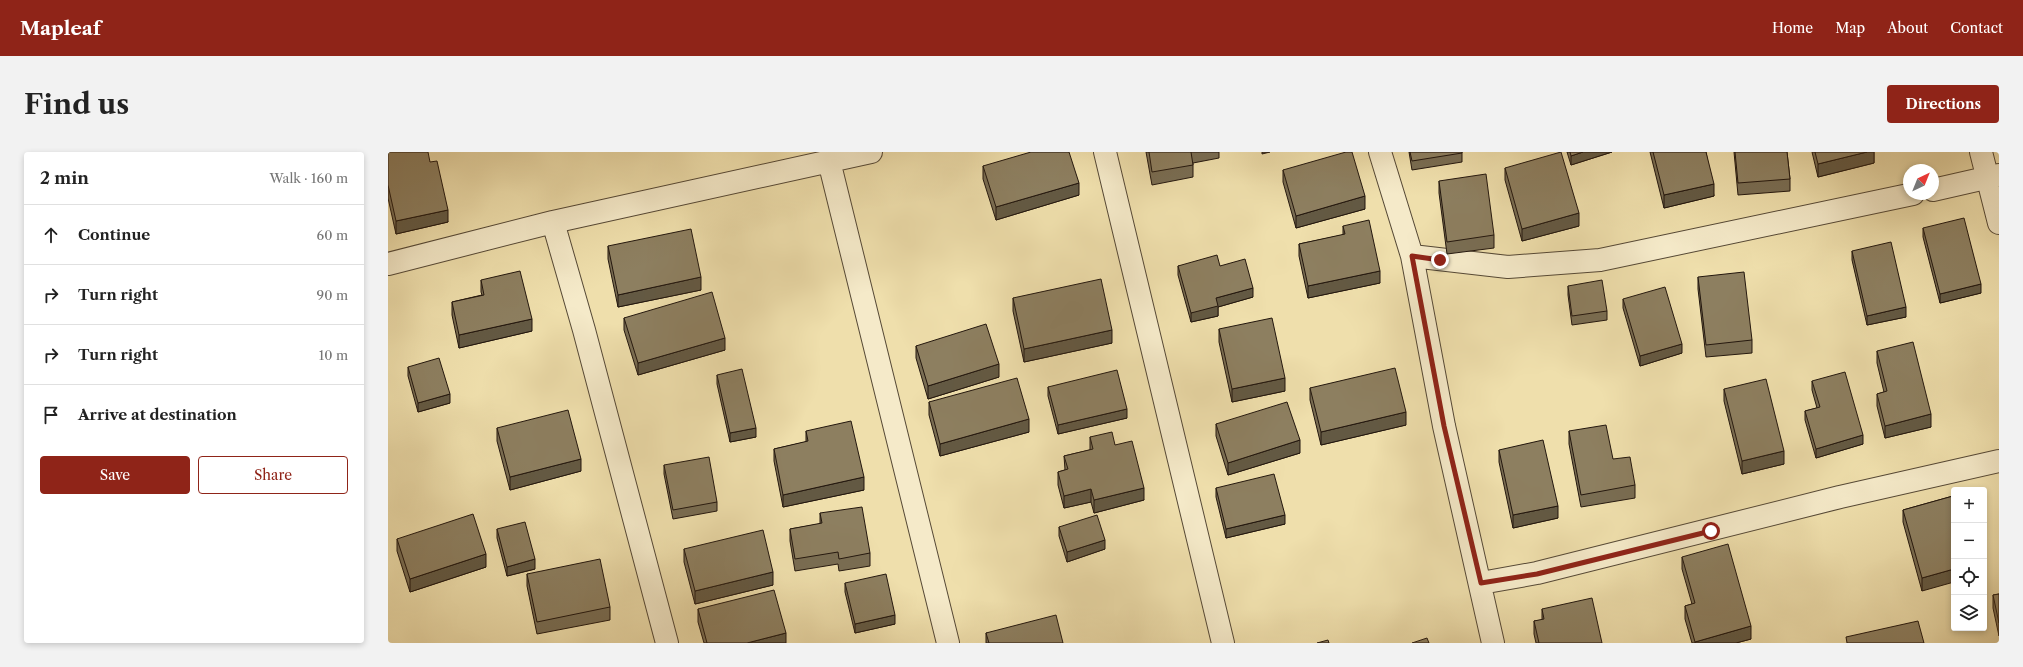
<!DOCTYPE html>
<meta charset="utf-8">
<style>
body{margin:0;font-family:"Libre Caslon Text",serif;background:#f2f2f2;color:#222}
.controls{position:absolute;right:12px;bottom:12px;display:grid;overflow:hidden;border-radius:4px;box-shadow:0 2px 6px #0003}
.controls button{width:36px;height:36px;display:grid;place-items:center;padding:0;border:0;border-bottom:1px solid #e0e0e0;background:#fff;color:#222;font:20px sans-serif}
.compass{position:absolute;left:1515px;top:12px;width:36px;height:36px;border-radius:50%;background:#fff;box-shadow:0 2px 6px #0003;rotate:43deg}
.stop{position:absolute;width:12px;height:12px;margin:-9px;border:3px solid #8f2418;border-radius:50%;background:#fff}
.stop.end{background:#8f2418;border-color:#fff;box-shadow:0 1px 4px #0008}
.list{margin:0;padding:0;list-style:none}
h2{display:flex;justify-content:space-between;align-items:center;height:52px;margin:0;padding:0 16px;font-size:17px}
h2 small{font-size:13px;font-weight:400;color:#767676}
.list li{display:grid;grid-template-columns:26px 1fr auto;gap:12px;align-items:center;box-sizing:border-box;height:60px;padding:0 16px;border-top:1px solid #e0e0e0}
.list b{display:block;font-size:15px;white-space:nowrap}
.list em{font-size:13px;font-style:normal;color:#767676}
.actions{display:flex;gap:8px;padding:12px 16px}
.actions a{flex:1;padding:9px 0;border:1px solid #8f2418;border-radius:4px;text-align:center;font-size:14px;color:#8f2418}
.actions .main{background:#8f2418;color:#fff}
.icon{flex:none;width:22px;height:22px;fill:none;stroke:currentColor;stroke-width:2;stroke-linecap:round;stroke-linejoin:round}
.map{position:relative;flex:none;width:1611px;height:491px;overflow:hidden;border-radius:4px}
header{display:flex;align-items:center;gap:24px;box-sizing:border-box;height:56px;padding:0 20px;background:#8f2418;color:#fff}
header strong{font-size:19px}
nav{display:flex;gap:22px;margin-inline-start:auto;font-size:14px}
.intro{display:flex;align-items:center;justify-content:space-between;box-sizing:border-box;height:96px;padding:0 24px}
h1{margin:0;font-size:28px}
.button{padding:10px 18px;border-radius:4px;background:#8f2418;color:#fff;font-size:14px;font-weight:700}
main{display:flex;gap:24px;padding:0 24px}
aside{flex:1;background:#fff;border-radius:4px;box-shadow:0 2px 6px #0003}
.map>svg:first-child{display:block}
.lines{fill:none;stroke-linecap:round;stroke-linejoin:round}
.minor-casing{stroke:#564936;stroke-width:24}
.minor{stroke:#f5eac9;stroke-width:22}
.wall{fill:#796d53;stroke:#23170e}
.shaded-wall{fill:#635943;stroke:#23170e}
.building{fill:#8d7f60;stroke:#23170e}
.route{stroke:#8f2418;stroke-width:5}
</style>
<header>
<strong>Mapleaf</strong>
<nav><a>Home</a><a>Map</a><a>About</a><a>Contact</a></nav>
</header>
<div class="intro"><h1>Find us</h1><a class="button">Directions</a></div>
<main>
<aside>
<h2>2 min<small>Walk · 160 m</small></h2>
<ul class="list">
<li><svg class="icon" aria-label="ahead" viewBox="0 0 24 24"><path d="M12 20V5M6 11l6-6 6 6"/></svg><div><b>Continue</b></div><em>60 m</em></li>
<li><svg class="icon" aria-label="right" viewBox="0 0 24 24"><path d="M7 20v-9h11M14 6l5 5-5 5"/></svg><div><b>Turn right</b></div><em>90 m</em></li>
<li><svg class="icon" aria-label="right" viewBox="0 0 24 24"><path d="M7 20v-9h11M14 6l5 5-5 5"/></svg><div><b>Turn right</b></div><em>10 m</em></li>
<li><svg class="icon" aria-label="arrive" viewBox="0 0 24 24"><path d="M6 21V4h12l-3 4 3 4H6"/></svg><div><b>Arrive at destination</b></div></li>
</ul>
<div class="actions"><a class="main">Save</a><a>Share</a></div>
</aside>
<div class="map">
<svg width="1611" height="491" viewBox="0 0 1611 491">
<rect width="100%" height="100%" fill="#efdfac"/>
<filter id="stains"><feTurbulence type="fractalNoise" baseFrequency=".005" numOctaves="4"/><feColorMatrix values="0 0 0 0 .2 0 0 0 0 .09 0 0 0 0 .02 0 0 0 .5 -.17"/></filter>
<radialGradient id="worn" r=".72"><stop offset=".6" stop-color="#630" stop-opacity="0"/><stop offset="1" stop-color="#630" stop-opacity=".3"/></radialGradient>
<g class="lines">
<g class="minor-casing">
<path id="minor" d="M717,0L835,491
M992,0L1024,104L1056,274L1105,491
M1593,0L1611,71
M441,9L560,491
M1545,38L1611,23
M165,70L196,178L279,491
M1024,104L1120,115L1212,108L1525,42
M0,112L165,70L483,0
M1093,431L1149,421L1452,345L1611,309"/>
</g>
<use href="#minor" class="minor"/>
</g>
<path class="wall" d="M0,0L42,10L60,70L8,82L0,46Z
M758,0H831V6L805,11V25L764,33Z
M1021,0H1074V10L1024,18Z
M1179,0H1224L1183,13Z
M1262,0H1318L1326,44L1276,56Z
M1346,0H1399L1402,27V39L1350,43Z
M1424,0H1486V11L1430,25Z
M595,14L691,43L608,68L595,27Z
M1117,16L1191,74L1134,89L1117,28Z
M895,18L977,57L908,76L895,30Z
M1051,29L1106,83V96L1059,102L1051,41Z
M955,74L992,131L920,146L911,104V92L955,83Z
M1535,76L1593,141L1552,151L1535,85Z
M220,94L313,138L230,155L220,107Z
M1464,99L1518,165L1479,173L1464,108Z
M790,114H832L865,145L830,155V164L803,170L790,123Z
M1310,125L1364,188V201L1318,205L1310,137Z
M93,128L144,179L71,196L64,163V150L94,143L93,140Z
M1180,134L1219,159V168L1184,173L1180,143Z
M625,146L724,191L636,210L625,159Z
M1235,147L1294,201L1252,214L1235,156Z
M236,166L337,198L250,223L236,178Z
M831,177L897,239L844,250L831,190Z
M528,194L611,225L540,247L528,206Z
M1489,199L1543,275L1497,286L1489,254V242L1496,240L1489,211Z
M20,215L62,251L30,260L20,224Z
M329,223L368,285L342,290L329,232Z
M1424,229L1475,292L1428,306L1417,268V259L1429,256L1424,238Z
M660,235L739,266L670,282L660,244Z
M922,236L1018,273L933,293L922,248Z
M1336,237L1396,312L1354,322L1336,249Z
M541,250L641,280L552,304L541,263Z
M828,272L912,301L840,323L828,284Z
M109,276L193,319L122,338L109,289Z
M418,279L476,338L395,355L386,309V297L418,290Z
M1181,279L1225,307L1247,333V346L1193,355L1181,292Z
M702,285L727,293L756,348L706,361L703,350L676,356L670,333V320L677,318L676,304L702,298Z
M1111,298L1170,366L1125,376L1111,310Z
M276,313L329,350V359L285,367L276,322Z
M828,336L897,372L838,386L828,345Z
M1565,344L1534,439L1515,370V358Z
M432,361L482,401V414L451,419L450,412L407,419L402,389V377L432,372Z
M671,375L717,397L679,410L671,384Z
M109,377L147,417L119,424L109,386Z
M9,387L98,415L22,440L9,399Z
M296,397L385,433L307,452L296,410Z
M1294,405L1363,487L1348,491H1304L1297,467V454L1304,452L1294,417Z
M139,422L222,455V468L149,482L139,434Z
M457,431L507,472L467,481L457,440Z
M1611,442V484L1605,456V443Z
M310,457L398,491H316L310,470Z
M1154,457L1214,491H1148L1146,482V469L1154,468Z
M598,481L675,491H598Z"/>
<path class="shaded-wall" d="M874,0H882L874,2Z
M1195,0H1224L1183,13V4Z
M1479,0H1486V11L1430,25V12Z
M691,31V43L608,68V55Z
M1326,32V44L1276,56V43Z
M977,44V57L908,76V64Z
M60,58V70L8,82V69Z
M1191,61V74L1134,89V77Z
M992,119V131L920,146V134Z
M313,125V138L230,155V143Z
M1593,132V141L1552,151V142Z
M865,136V145L830,155V164L803,170V161L828,146Z
M1518,155V165L1479,173V164Z
M144,167V179L71,196V183Z
M724,178V191L636,210V197Z
M337,186V198L250,223V211Z
M1294,192V201L1252,214V204Z
M611,212V225L540,247V234Z
M897,226V239L844,250V237Z
M62,242V251L30,260V251Z
M739,257V266L670,282V273Z
M1018,260V273L933,293V280Z
M1543,262V275L1497,286V274Z
M641,267V280L552,304V292Z
M368,276V285L342,290V281Z
M1475,283V292L1428,306V297Z
M912,288V301L840,323V311Z
M1396,299V312L1354,322V309Z
M193,307V319L122,338V325Z
M476,325V338L395,355V343Z
M756,336V348L706,361V348Z
M703,337V350L676,356V344Z
M1170,354V366L1125,376V363Z
M897,363V372L838,386V377Z
M717,388V397L679,410V400Z
M98,402V415L22,440V427Z
M147,407V417L119,424V415Z
M1566,417V430L1534,439V426Z
M385,420V433L307,452V439Z
M507,463V472L467,481V472Z
M1363,474V487L1348,491H1307V490Z
M398,481V491H359Z"/>
<path class="building" d="M0,0H40L42,10L49,9L60,58L8,69L0,33Z
M643,0H681L691,31L608,55L595,14Z
M761,0H803L805,13L764,20Z
M958,0H964L977,44L908,64L895,18Z
M1022,0H1074V1L1024,9Z
M1173,0L1191,61L1134,77L1117,16Z
M1182,0H1195L1183,4Z
M1265,0H1318L1326,32L1276,43Z
M1347,0H1399L1402,27L1350,31Z
M1427,0H1479L1430,12Z
M1098,22L1106,83L1059,90L1051,29Z
M1576,66L1593,132L1552,142L1535,76Z
M981,68L992,119L920,134L911,92L957,82L955,74Z
M303,77L313,125L230,143L220,94Z
M1503,90L1518,155L1479,164L1464,99Z
M829,103L832,114L857,107L865,136L828,146L830,154L803,161L790,114Z
M132,119L144,167L71,183L64,150L96,143L93,128Z
M1356,120L1364,188L1318,193L1310,125Z
M713,127L724,178L636,197L625,146Z
M1214,128L1219,159L1184,164L1180,134Z
M1277,135L1294,192L1252,204L1235,147Z
M324,140L337,186L250,211L236,166Z
M884,166L897,226L844,237L831,177Z
M598,172L611,212L540,234L528,194Z
M1525,190L1543,262L1497,274L1489,242L1499,239L1489,199Z
M51,206L62,242L30,251L20,215Z
M1007,216L1018,260L933,280L922,236Z
M354,217L368,276L342,281L329,223Z
M729,218L739,257L670,273L660,235Z
M1457,220L1475,283L1428,297L1417,259L1432,255L1424,229Z
M629,226L641,267L552,292L541,250Z
M1378,227L1396,299L1354,309L1336,237Z
M899,250L912,288L840,311L828,272Z
M180,258L193,307L122,325L109,276Z
M463,269L476,325L395,343L386,297L420,289L418,279Z
M1218,273L1225,307L1242,305L1247,333L1193,343L1181,279Z
M724,280L727,293L744,289L756,336L706,348L703,337L676,344L670,320L680,317L676,304L705,297L702,285Z
M1155,288L1170,354L1125,363L1111,298Z
M321,305L329,350L285,358L276,313Z
M886,322L897,363L838,377L828,336Z
M1565,344L1566,349V417L1534,426L1515,358Z
M474,355L482,401L451,407L450,400L407,407L402,377L434,371L432,361Z
M85,362L98,402L22,427L9,387Z
M709,363L717,388L679,400L671,375Z
M137,370L147,407L119,415L109,377Z
M375,378L385,420L307,439L296,397Z
M1340,392L1363,474L1307,490L1297,454L1307,451L1294,405Z
M212,407L222,455L149,470L139,422Z
M498,422L507,463L467,472L457,431Z
M386,438L398,481L359,491H319L310,457Z
M1611,442V471L1605,443Z
M1204,446L1214,491H1151L1146,469L1156,467L1154,457Z
M668,463L675,491H601L598,481Z
M1530,469L1536,491H1459L1458,485Z
M1039,486L1041,491H1024Z
M940,488L941,491H929Z"/>
<g class="lines">
<path class="route" d="M1052,108L1024,104L1056,274L1093,431L1149,422L1323,379"/>
</g>
<rect width="100%" height="100%" filter="url(#stains)"/>
<rect width="100%" height="100%" fill="url(#worn)"/>
</svg>
<div class="controls">
<button>+</button>
<button>−</button>
<button><svg class="icon" aria-label="locate" viewBox="0 0 24 24"><circle cx="12" cy="12" r="6"/><path d="M12 2v4M12 18v4M2 12h4M18 12h4"/></svg></button>
<button><svg class="icon" aria-label="layers" viewBox="0 0 24 24"><path d="M12 4l9 5-9 5-9-5zM3 14l9 5 9-5"/></svg></button>
</div>
<svg class="compass" viewBox="-18 -18 36 36"><path d="M0-13l5 13h-10z" fill="#e53935"/><path d="M0 13l5-13h-10z" fill="#767676"/></svg>
<div class="stop" style="left:1323px;top:379px"></div>
<div class="stop end" style="left:1052px;top:108px"></div>
</div>
</main>
